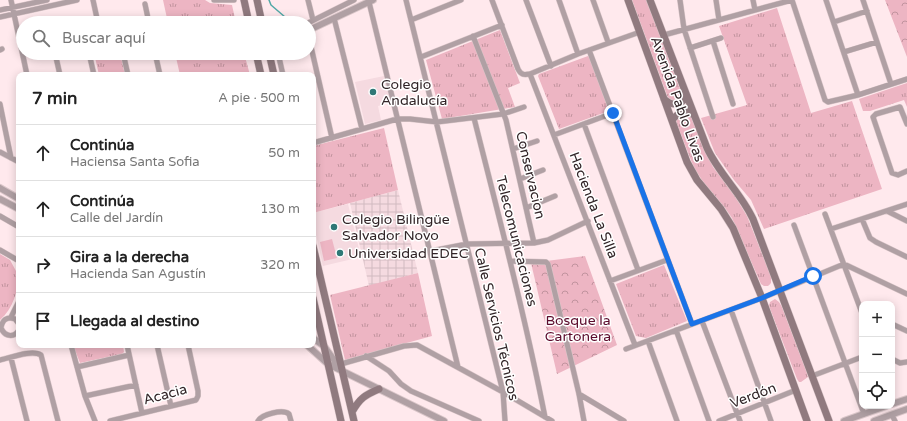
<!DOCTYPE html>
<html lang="es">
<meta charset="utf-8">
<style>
body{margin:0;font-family:"Varela Round",sans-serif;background:#f6f6f6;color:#222}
.controls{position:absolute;right:12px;bottom:12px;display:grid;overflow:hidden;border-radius:8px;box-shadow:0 2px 10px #0003}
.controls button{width:36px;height:36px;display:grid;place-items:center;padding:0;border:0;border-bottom:1px solid #e0e0e0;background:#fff;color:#222;font:20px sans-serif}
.stop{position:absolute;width:12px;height:12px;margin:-9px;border:3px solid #1a73e8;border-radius:50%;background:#fff}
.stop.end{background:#1a73e8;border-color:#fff;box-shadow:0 1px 4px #0008}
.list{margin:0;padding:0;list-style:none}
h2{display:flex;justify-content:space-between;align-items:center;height:52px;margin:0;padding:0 16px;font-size:17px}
h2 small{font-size:13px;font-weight:400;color:#767676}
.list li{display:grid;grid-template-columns:26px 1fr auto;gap:12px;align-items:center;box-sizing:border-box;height:56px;padding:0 16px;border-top:1px solid #e0e0e0}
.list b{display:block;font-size:15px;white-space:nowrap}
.list p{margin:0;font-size:13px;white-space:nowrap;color:#767676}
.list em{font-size:13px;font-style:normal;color:#767676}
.icon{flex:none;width:22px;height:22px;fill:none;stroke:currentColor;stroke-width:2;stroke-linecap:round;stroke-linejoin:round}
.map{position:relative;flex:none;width:907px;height:421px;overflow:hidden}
.search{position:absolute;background:#fff;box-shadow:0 2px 10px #0003;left:16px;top:16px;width:300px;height:44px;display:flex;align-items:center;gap:10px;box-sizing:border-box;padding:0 14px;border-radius:22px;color:#767676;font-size:15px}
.panel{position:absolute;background:#fff;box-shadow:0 2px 10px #0003;left:16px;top:72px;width:300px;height:276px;border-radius:8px}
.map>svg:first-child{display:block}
.built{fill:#f5dae0}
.industrial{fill:url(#industrial-grid)}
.grass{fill:url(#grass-tufts)}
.forest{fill:url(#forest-crowns)}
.pitch{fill:#edb5c3}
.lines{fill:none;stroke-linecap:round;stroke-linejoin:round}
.stream{stroke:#51a8a6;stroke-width:1.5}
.minor-casing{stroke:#dac6c9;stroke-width:6}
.tertiary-casing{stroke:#dac6c9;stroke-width:8}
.secondary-casing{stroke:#dac6c9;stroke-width:8}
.minor{stroke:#b0a0a4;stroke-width:5}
.tertiary{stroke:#b0a0a4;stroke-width:6}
.secondary{stroke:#907a7f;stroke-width:7}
.route{stroke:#1a73e8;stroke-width:5}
.poi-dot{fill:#2e7876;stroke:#fff;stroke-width:1.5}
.labels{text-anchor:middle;stroke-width:3;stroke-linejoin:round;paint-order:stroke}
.poi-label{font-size:14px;fill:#312427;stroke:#fff;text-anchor:start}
.street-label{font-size:14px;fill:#312427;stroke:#fff}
.park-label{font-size:14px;fill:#5b0b2c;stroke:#fff}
</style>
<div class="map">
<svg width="907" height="421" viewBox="0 0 907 421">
<defs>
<pattern id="industrial-grid" width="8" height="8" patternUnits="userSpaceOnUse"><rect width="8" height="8" fill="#f5dae0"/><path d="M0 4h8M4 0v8" fill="none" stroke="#d2bbc0"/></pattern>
<pattern id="grass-tufts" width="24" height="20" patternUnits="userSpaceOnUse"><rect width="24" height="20" fill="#edb5c3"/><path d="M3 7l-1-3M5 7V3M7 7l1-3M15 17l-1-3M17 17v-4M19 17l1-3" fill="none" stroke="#c1939e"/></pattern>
<pattern id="forest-crowns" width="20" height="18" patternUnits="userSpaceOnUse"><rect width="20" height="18" fill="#edb5c3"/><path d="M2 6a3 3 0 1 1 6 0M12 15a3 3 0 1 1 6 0" fill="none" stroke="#c1939e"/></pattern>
</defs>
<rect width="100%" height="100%" fill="#ffe9ed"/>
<path class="built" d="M384,76L391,103L378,106L381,120L365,124L355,82Z
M348,204L361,257L323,266L313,221V213Z"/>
<path class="industrial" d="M398,190L418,273L369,286L350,203Z"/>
<path class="grass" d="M163,0H205L210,3L232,5L236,23H168Z
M632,0H647L681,92L682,95L680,100L674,102L668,98Z
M777,8L811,113L852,101L882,189L764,229L751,200L734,180L715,153L701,118L747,105L719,26Z
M500,30L520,83L508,88L515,107L442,119L426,60Z
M94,53H120L125,75H99Z
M175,53H244L250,75H180Z
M588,56L590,58L608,108L606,112L559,129L538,76L539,74Z
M907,83V107L904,100L870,111H863L859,99Z
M685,114L691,117L713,167L733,193L747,216L771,276V283L768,286H764L761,284L732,218L725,208L704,183L694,168L676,122L677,118Z
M384,128L398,190L313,213V146Z
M0,254L10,260L16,271L19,272C19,289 13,309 0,320Z
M664,265L687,321L646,338L636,336L616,284Z
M418,273L432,336L345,360L330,295Z
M775,299L779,302L782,307L807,373L808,377L801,382H799L797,379L769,306L770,302Z
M73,345H123L124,352L122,354L80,363Z"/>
<path class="forest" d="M885,0H907V57Z
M585,256L617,345L557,374L531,263Z"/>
<path class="pitch" d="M332,239L337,258L324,261L320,242Z"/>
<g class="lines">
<path class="stream" d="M269,0L271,5L292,23"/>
<g class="minor-casing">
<path id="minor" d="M11,0L27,75
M93,0L98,23
M214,0H234
M308,0L313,20
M406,0L503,392L505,421
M492,0L518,69C521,75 524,75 530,74L578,54L640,32
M526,0L551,66
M559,0L578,54
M593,0L608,42
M680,0L684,29L713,117
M716,0L719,20
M753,0L755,10
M792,0L823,94L825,100L828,102L858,95L907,79
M826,0L858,95
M863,0L891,84
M369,2L458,367
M145,4L149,23
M0,10L47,0
M0,17L77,0
M334,18L362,129
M411,20L461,0
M834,22L867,11
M125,23L148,18
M308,23L354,0
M664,35L792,0
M473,36L506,120L534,243
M309,38L332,138
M713,41L733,104
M690,48L721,38
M0,50L2,49
M589,50L692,324
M844,52L877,42
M55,53L60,75
M89,53L94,75
M123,53L128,75
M155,53L160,75
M278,53L283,75
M421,57L502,25
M530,74L635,345
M0,104L11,158
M474,118C499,217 525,316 545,417
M584,124L638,270
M907,124L900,107L876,114L873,117L892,173L898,175L907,171
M554,135L613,113
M313,143L397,119H410L437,122L503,114L524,107
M513,149L537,141
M0,152L19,162
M520,179L543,170
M526,208L555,196
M887,211L907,221
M825,214L862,313
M0,216L19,227
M862,219L870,238L876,242L907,257
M794,225L864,414
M831,229L907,204
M0,250L19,261
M431,251L467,244L534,243L548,240L588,221
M510,261L546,262L548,264L579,394L584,421
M610,281L667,260
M731,310L771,421
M11,317L19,301
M702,321L740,421
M19,324L15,319C7,316 2,320 1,328C5,337 14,338 19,330
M892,324L907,331
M676,330L709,421
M648,341L677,421
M71,345L85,396L95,421
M127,345L142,413
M157,345L171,406
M626,349L762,298L844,264L907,294
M366,356L389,371L401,384L411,391L479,421
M11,358L27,421
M892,359L900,363L907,362
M0,360C10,358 32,349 41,355L58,421
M341,364L404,346L417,345L503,392L552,421
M77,367L129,355
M812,376L862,357
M579,394L624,421
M85,396L136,385
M892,415L895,421
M110,421L196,400L198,396V391L188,345
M258,421C262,414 283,409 289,414L291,421
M719,421L796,390"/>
</g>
<g class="tertiary-casing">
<path id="tertiary" d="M309,30L373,0
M0,188L19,199
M0,199L19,209
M313,338L324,346L341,370
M307,345L328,364L444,421
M892,404L907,399
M844,421L886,406
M874,421L907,409"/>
</g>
<g class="secondary-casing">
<path id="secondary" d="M244,0L249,23
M257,0L262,23
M628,0L687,162L697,180L721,209L733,228L762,298L807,421
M650,0L707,148C719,174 741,193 753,219L829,421
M256,53L261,75
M269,53L274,75
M664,99C673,107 680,105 687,97
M672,120C679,112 685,109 694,115
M313,246L354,421
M313,298L341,421
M352,412C360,398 365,395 379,389"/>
</g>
<use href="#minor" class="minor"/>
<use href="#tertiary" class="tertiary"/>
<use href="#secondary" class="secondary"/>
</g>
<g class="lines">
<path class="route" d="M613,113L692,324L762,298L813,276"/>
</g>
<g class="poi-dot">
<circle cx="373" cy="92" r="4"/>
<circle cx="334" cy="227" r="4"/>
<circle cx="340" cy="253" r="4"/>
</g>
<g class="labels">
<g class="poi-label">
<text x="381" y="89">Colegio<tspan x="381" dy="16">Andalucía</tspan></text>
<text x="342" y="224">Colegio Bilingüe<tspan x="342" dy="16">Salvador Novo</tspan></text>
<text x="348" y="258">Universidad EDEC</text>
</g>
<g class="street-label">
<text transform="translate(678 99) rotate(70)" y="5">Avenida Pablo Livas</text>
<text transform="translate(531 175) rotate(77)" y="5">Conservacion</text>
<text transform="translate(594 205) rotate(69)" y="5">Hacienda La Silla</text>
<text transform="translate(517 241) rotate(76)" y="5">Telecomunicaciones</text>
<text transform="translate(497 324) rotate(77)" y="5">Calle Servicios Técnicos</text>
<text transform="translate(165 394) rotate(-15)" y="5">Acacia</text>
<text transform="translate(753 395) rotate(-21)" y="5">Verdón</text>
</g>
<g class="park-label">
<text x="578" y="325">Bosque la<tspan x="578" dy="16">Cartonera</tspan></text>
</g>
</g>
</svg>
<div class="controls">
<button>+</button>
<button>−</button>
<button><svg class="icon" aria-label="locate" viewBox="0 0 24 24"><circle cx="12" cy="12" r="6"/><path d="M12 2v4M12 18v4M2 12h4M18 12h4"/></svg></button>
</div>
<div class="stop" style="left:813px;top:276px"></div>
<div class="stop end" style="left:613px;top:113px"></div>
<div class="search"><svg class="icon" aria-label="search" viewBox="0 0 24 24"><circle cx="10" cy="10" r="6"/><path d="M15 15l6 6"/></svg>Buscar aquí</div>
<section class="panel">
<h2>7 min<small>A pie · 500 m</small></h2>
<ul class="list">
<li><svg class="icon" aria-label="ahead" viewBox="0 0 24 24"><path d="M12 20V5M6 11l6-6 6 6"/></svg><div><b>Continúa</b><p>Haciensa Santa Sofia</p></div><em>50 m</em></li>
<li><svg class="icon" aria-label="ahead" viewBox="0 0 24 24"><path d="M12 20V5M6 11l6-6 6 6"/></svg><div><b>Continúa</b><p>Calle del Jardín</p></div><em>130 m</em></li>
<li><svg class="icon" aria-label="right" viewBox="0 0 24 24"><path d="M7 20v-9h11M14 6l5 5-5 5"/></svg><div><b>Gira a la derecha</b><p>Hacienda San Agustín</p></div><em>320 m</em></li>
<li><svg class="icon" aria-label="arrive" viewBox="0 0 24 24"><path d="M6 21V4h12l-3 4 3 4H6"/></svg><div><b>Llegada al destino</b></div></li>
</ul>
</section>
</div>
